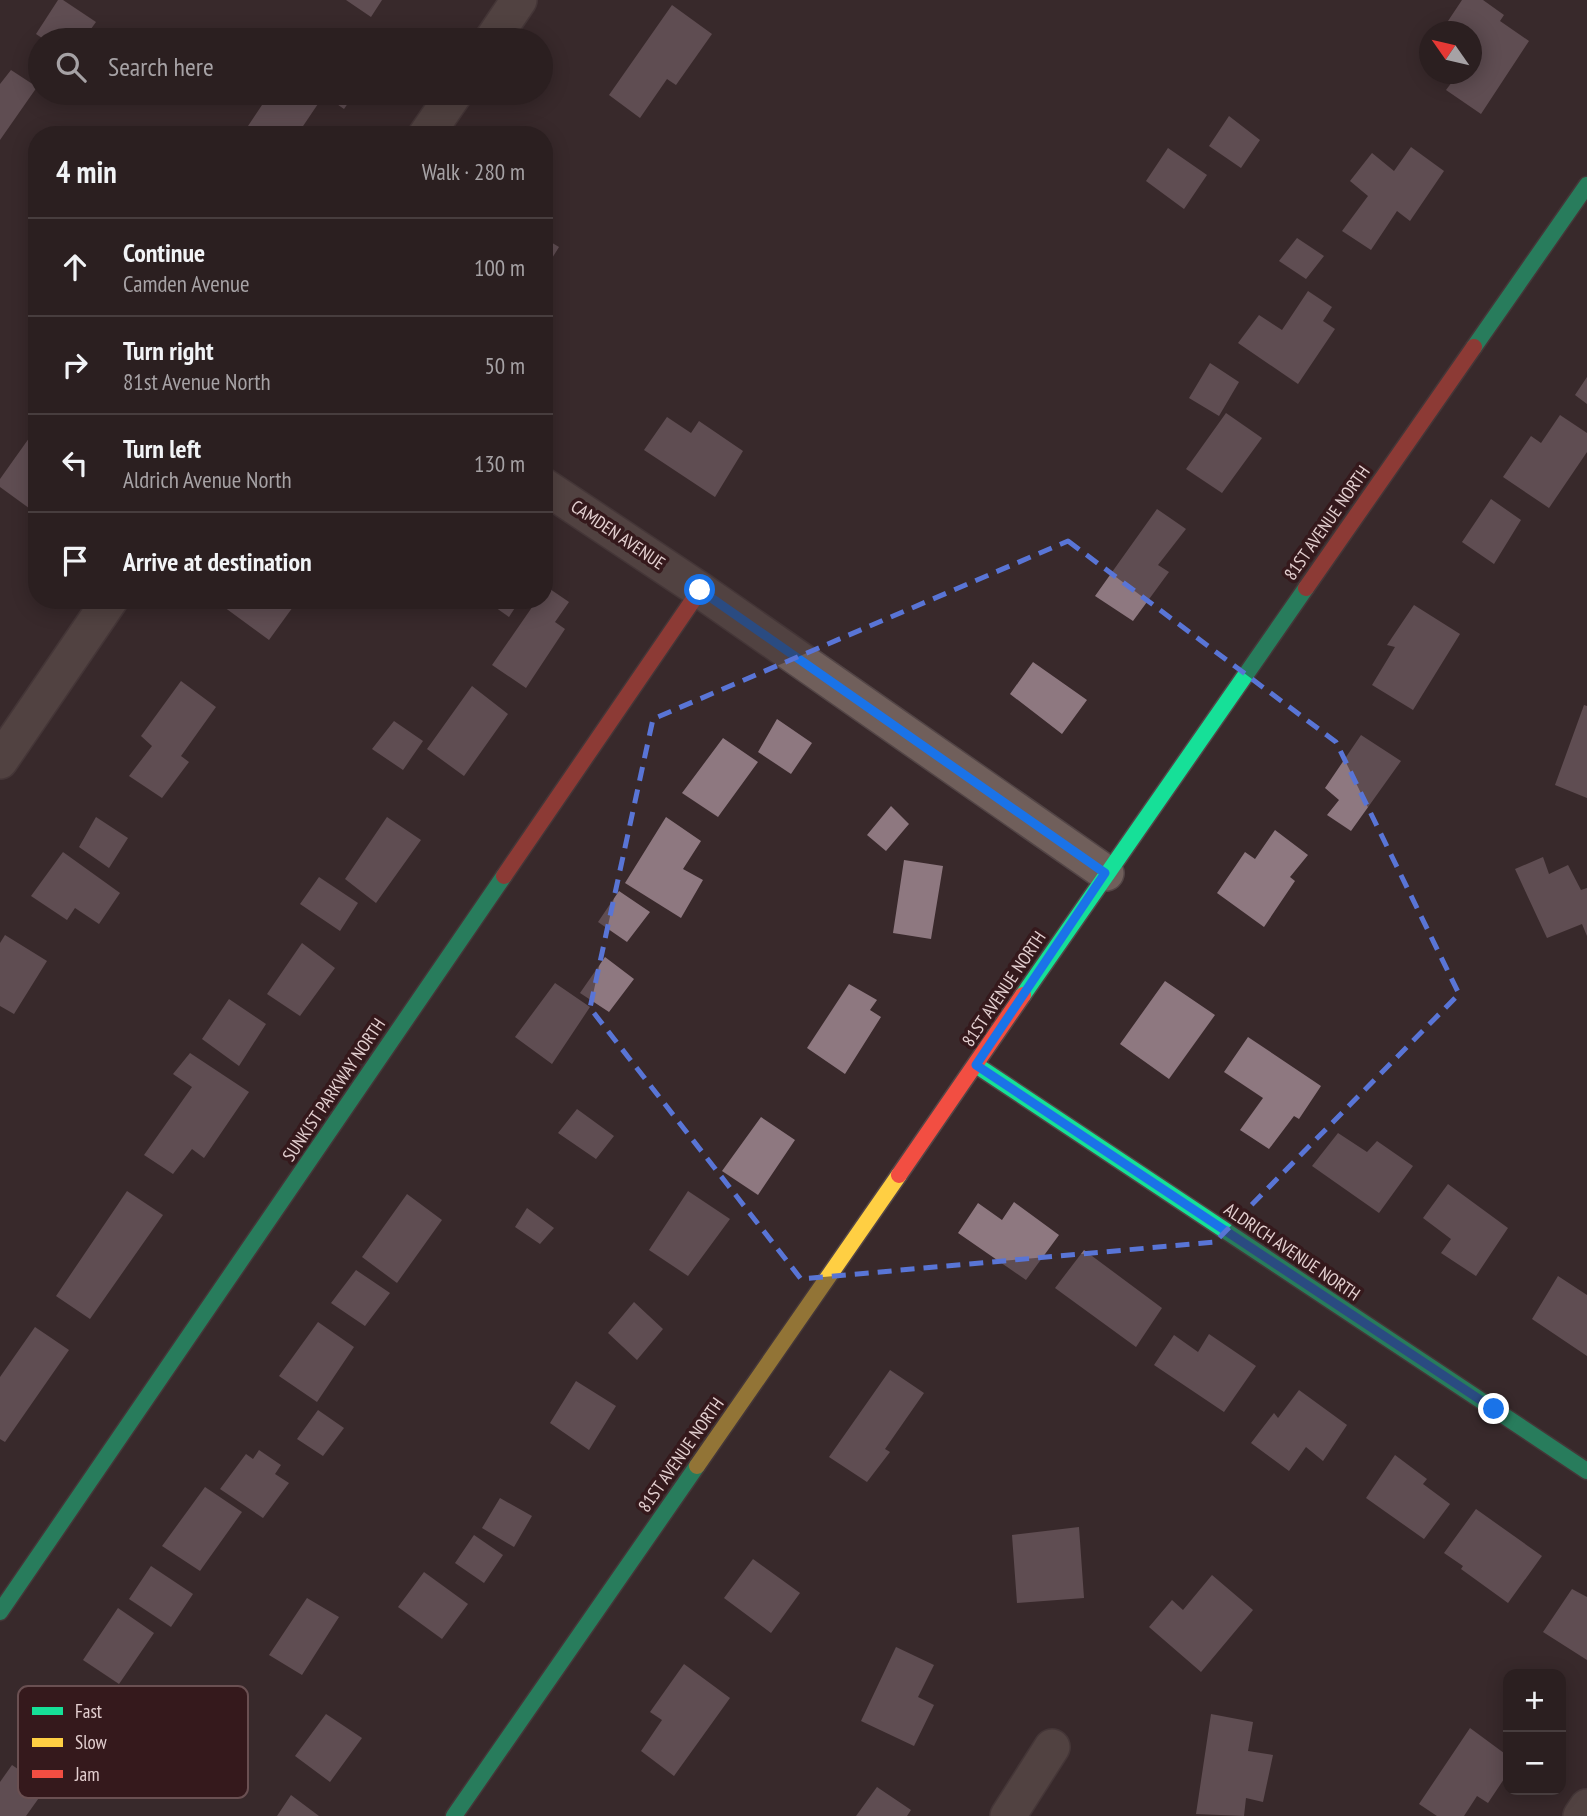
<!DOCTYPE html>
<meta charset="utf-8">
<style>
body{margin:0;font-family:"PT Sans Narrow",sans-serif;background:#372c2d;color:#f1f3f6}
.controls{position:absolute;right:21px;bottom:21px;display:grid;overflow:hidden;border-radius:14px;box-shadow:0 4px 18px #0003}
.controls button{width:63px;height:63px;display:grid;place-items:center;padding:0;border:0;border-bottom:2px solid #473d3e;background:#2b1f20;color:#f1f3f6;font:35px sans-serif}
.compass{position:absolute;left:1419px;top:21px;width:63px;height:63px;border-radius:50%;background:#2b1f20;box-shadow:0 4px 18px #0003;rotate:304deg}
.stop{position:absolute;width:21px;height:21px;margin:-16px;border:5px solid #1a73e8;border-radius:50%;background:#fff}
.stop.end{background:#1a73e8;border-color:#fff;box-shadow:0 2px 7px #0008}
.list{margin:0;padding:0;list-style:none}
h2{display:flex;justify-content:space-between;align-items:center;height:91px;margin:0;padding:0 28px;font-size:30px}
h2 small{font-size:23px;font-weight:400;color:#a6a2a5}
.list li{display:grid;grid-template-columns:46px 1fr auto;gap:21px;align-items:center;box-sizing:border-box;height:98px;padding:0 28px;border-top:2px solid #473d3e}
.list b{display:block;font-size:26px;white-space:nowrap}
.list p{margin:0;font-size:23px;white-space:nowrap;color:#a6a2a5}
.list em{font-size:23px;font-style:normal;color:#a6a2a5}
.icon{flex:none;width:38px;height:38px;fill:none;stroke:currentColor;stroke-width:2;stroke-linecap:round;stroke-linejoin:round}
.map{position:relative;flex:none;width:1587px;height:1816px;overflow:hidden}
.search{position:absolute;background:#2b1f20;box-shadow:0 4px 18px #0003;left:28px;top:28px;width:525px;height:77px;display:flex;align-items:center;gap:18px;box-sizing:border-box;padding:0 24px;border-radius:38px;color:#a6a2a5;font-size:26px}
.panel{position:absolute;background:#2b1f20;box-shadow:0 4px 18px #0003;left:28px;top:126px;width:525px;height:483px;border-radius:28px}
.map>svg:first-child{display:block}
.building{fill:#8e7880}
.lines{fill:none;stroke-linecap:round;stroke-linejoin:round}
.street-casing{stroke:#534546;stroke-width:38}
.fast-casing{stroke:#534546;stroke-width:19}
.slow-casing{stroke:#534546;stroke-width:19}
.jam-casing{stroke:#534546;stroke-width:19}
.street{stroke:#705f5b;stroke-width:35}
.fast{stroke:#16e098;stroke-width:16}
.slow{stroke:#ffcf43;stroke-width:16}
.jam{stroke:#f24e42;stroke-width:16}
.route{stroke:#1a73e8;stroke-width:9}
.marked{fill:none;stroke:#5975d6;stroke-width:5;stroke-dasharray:14 9;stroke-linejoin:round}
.labels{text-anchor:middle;stroke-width:7;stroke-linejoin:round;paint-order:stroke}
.street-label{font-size:18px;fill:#e4d0d1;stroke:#35191c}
.key{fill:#35191c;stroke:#6a5052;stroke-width:2}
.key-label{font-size:19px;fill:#e4d0d1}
</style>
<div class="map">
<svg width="1587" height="1816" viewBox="0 0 1587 1816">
<rect width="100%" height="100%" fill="#39292b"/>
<path class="building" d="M58,0H63L96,22L83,40H45L36,34Z
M346,0H382L371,17Z
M1462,0H1483L1504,15L1500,21L1529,41L1481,114L1446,90L1452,82L1440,74H1472V32H1456L1458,28L1448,21Z
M672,5L712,34L676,85L667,79L640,118L609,95Z
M11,70L37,87L0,140V84Z
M270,93H355L344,109L324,95L297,135H249L244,132Z
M1229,116L1260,140L1241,168L1209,146Z
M1411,147L1444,171L1410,221L1397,211L1371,250L1342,231L1368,196L1350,181L1372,153L1394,171Z
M1168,148L1207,175L1184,209L1146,181Z
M544,238L559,247L544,271Z
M1297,238L1324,256L1306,279L1279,261Z
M1308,291L1332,307L1323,321L1335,329L1298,384L1238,343L1259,315L1282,330Z
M1210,363L1239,382L1219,416L1189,398Z
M1587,377V404L1575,395Z
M1226,413L1262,438L1222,493L1186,469Z
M1560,415L1587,433V452L1549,508L1503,477L1531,436L1541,443Z
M667,417L691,433L699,421L743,451L715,497L644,450Z
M37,427V506L33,511L0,487V479Z
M1491,499L1521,520L1494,564L1462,542Z
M1157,509L1186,529L1158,565L1169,572L1133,621L1095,596Z
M547,587L569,602L555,622L565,629L526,688L492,665L537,600H544Z
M228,600H298L269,640L224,607Z
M485,600H520L509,617Z
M1414,605L1460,634L1413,710L1372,685L1395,647L1387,645Z
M1033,662L1087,700L1062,734L1010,694Z
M181,681L216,707L181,756L189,762L162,798L129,776L152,746L141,736Z
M472,686L508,714L464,776L427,749Z
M1584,705L1587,706V798L1555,785Z
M777,719L812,743L791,774L758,752Z
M394,721L423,741L403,770L372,749Z
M1361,735L1401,761L1351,831L1327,815L1339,800L1325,788Z
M723,738L758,762L718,817L682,793Z
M891,806L909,824L886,851L867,835Z
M96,817L128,838L109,868L79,847Z
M387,817L421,840L376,903L345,879Z
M666,817L701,841L683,869L703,880L681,918L625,883Z
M1275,830L1308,855L1290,877L1295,881L1264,927L1217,893L1245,852L1255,859Z
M63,852L120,893L99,924L75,908L67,920L31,896Z
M1543,857L1549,874L1568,865L1581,890L1587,888V936L1582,924L1547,938L1515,869Z
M904,860L943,866L931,939L893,933Z
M319,877L358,903L340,931L300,904Z
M619,891L650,912L627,942L598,922Z
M5,935L47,961L14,1014L0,1006V943Z
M302,943L335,968L300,1016L267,994Z
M605,957L634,979L609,1012L580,993Z
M1165,981L1215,1015L1169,1079L1120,1044Z
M555,983L590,1007L552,1064L515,1037Z
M849,984L877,1000L870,1010L881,1017L845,1074L807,1048Z
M229,999L266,1024L239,1066L202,1039Z
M1248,1037L1321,1086L1299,1119L1294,1116L1269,1149L1240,1130L1263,1098L1224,1072Z
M190,1053L249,1092L204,1158L192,1149L173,1174L144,1155L192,1087L173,1074Z
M577,1109L614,1136L596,1159L558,1133Z
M761,1117L795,1140L758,1195L722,1171Z
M1338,1133L1367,1152L1377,1141L1413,1166L1379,1213L1312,1166Z
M1448,1184L1508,1228L1476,1276L1441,1253L1451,1239L1423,1218Z
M127,1191L163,1215L90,1319L56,1296Z
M688,1191L730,1219L688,1276L649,1250Z
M407,1194L442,1220L397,1283L362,1257Z
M1014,1202L1059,1235L1026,1280L958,1233L978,1203L1002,1220Z
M527,1208L554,1228L540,1244L515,1227Z
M1084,1250L1162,1308L1136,1347L1055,1288Z
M356,1270L390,1293L365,1326L331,1303Z
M1558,1276L1587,1295V1356L1532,1319Z
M634,1302L663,1329L637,1360L608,1333Z
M318,1322L354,1347L317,1402L279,1376Z
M35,1327L69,1350L5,1442L0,1439V1377Z
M1209,1334L1256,1366L1224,1412L1154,1365L1174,1335L1198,1352Z
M890,1370L924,1393L885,1449L890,1452L867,1482L829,1457Z
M576,1381L616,1406L589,1450L550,1423Z
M1299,1390L1347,1425L1323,1461L1306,1447L1289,1471L1251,1443L1274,1413L1278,1418Z
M318,1410L344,1428L323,1456L297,1439Z
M259,1450L281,1465L275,1474L289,1483L263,1518L220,1489L246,1454L253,1459Z
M1395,1455L1427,1479L1423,1484L1450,1504L1424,1539L1366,1498Z
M205,1487L242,1512L200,1571L162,1546Z
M500,1498L532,1516L514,1547L482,1528Z
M1476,1509L1542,1556L1508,1603L1461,1569L1463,1566L1444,1553Z
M1079,1527L1084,1598L1017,1603L1012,1535Z
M474,1535L503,1555L484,1583L455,1563Z
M753,1559L800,1593L771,1633L724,1598Z
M151,1566L193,1594L171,1627L129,1599Z
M424,1572L468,1604L442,1639L398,1607Z
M1212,1575L1253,1610L1201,1672L1149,1627L1172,1600L1183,1610Z
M1572,1589L1587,1597V1660L1543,1632Z
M307,1598L339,1617L302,1675L269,1655Z
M118,1608L154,1633L119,1684L83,1660Z
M896,1647L934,1665L918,1697L934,1705L914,1746L861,1721Z
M684,1664L730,1698L674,1776L641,1751L662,1720L650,1712Z
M326,1714L362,1738L330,1782L295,1756Z
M1211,1714L1253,1722L1248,1751L1273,1755L1263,1802L1246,1798L1244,1816L1196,1814Z
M1470,1728L1508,1756V1773L1488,1803L1477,1796L1464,1816H1437L1419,1804Z
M12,1765L46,1788L26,1816H0V1782Z
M877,1787L911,1810L907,1816H856Z
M291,1795L319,1816H277Z"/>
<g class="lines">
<g class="street-casing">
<path id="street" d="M492,40L519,0
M426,135L455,93
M544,486L700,590L1106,873
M0,761L110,600
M1008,1816L1052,1747
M1581,1816L1587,1807"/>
</g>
<g class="fast-casing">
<path id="fast" d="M1474,347L1587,185
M1023,995L1306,588
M976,1065L1587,1471
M0,1612L504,876
M454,1816L697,1466"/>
</g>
<g class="slow-casing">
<path id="slow" d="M697,1466L899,1175"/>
</g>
<g class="jam-casing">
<path id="jam" d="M1306,588L1474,347
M504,876L700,590
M899,1175L1023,995"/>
</g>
<use href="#street" class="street"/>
<use href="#fast" class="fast"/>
<use href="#slow" class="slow"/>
<use href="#jam" class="jam"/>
</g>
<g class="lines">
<path class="route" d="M700,590L1105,873L976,1065L1494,1409"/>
</g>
<path d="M0 0H1587V1816H0ZM1068,541L1336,742L1459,994L1215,1242L801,1279L590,1008L653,719Z" fill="#39292b" fill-opacity=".55" fill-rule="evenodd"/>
<path class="marked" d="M1068,541L1336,742L1459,994L1215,1242L801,1279L590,1008L653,719Z"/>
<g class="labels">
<g class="street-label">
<text transform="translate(1327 523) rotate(-55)" y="6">81ST AVENUE NORTH</text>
<text transform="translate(618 535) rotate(34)" y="6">CAMDEN AVENUE</text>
<text transform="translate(1004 989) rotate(-56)" y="6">81ST AVENUE NORTH</text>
<text transform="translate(334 1090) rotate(-56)" y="6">SUNKIST PARKWAY NORTH</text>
<text transform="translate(1292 1252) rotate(34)" y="6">ALDRICH AVENUE NORTH</text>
<text transform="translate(681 1455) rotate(-55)" y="6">81ST AVENUE NORTH</text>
</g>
</g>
<rect x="18" y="1686" width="230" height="112" rx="10" class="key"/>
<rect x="32" y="1707" width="31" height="8" fill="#16e098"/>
<rect x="32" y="1738" width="31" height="9" fill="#ffcf43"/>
<rect x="32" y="1770" width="31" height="8" fill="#f24e42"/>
<g class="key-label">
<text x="75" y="1718">Fast</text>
<text x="75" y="1749">Slow</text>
<text x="75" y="1781">Jam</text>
</g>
</svg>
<div class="controls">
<button>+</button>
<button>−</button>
</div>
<svg class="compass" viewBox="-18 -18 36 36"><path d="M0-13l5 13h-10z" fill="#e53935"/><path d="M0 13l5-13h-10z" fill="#a6a2a5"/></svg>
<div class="stop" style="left:700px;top:590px"></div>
<div class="stop end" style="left:1494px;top:1409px"></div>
<div class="search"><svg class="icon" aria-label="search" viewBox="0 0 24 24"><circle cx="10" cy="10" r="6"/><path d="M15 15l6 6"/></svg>Search here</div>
<section class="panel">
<h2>4 min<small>Walk · 280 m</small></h2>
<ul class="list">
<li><svg class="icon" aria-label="ahead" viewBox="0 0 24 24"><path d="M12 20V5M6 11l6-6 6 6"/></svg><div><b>Continue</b><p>Camden Avenue</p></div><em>100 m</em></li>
<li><svg class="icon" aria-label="right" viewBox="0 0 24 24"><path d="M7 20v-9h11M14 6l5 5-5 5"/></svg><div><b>Turn right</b><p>81st Avenue North</p></div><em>50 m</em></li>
<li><svg class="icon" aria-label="left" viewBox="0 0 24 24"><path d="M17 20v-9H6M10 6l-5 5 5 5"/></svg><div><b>Turn left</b><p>Aldrich Avenue North</p></div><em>130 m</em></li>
<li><svg class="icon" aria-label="arrive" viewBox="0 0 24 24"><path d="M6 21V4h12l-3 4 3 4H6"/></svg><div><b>Arrive at destination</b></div></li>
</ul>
</section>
</div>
